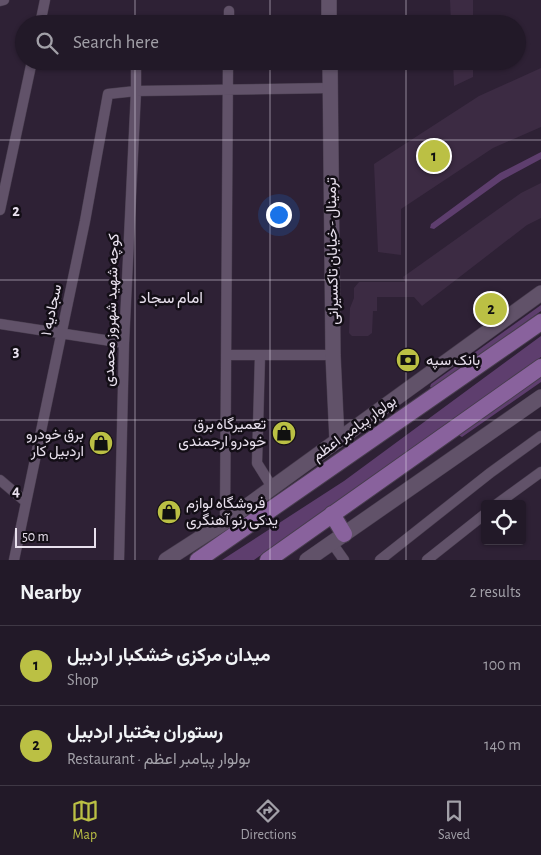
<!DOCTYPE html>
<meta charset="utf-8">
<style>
body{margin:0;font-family:"Alegreya Sans",Vazirmatn,sans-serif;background:#2e2634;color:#f1f3f6}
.controls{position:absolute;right:15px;bottom:15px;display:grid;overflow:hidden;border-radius:5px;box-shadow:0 1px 4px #0004}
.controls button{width:45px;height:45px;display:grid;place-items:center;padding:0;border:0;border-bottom:1px solid #3f3845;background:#221928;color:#f1f3f6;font:25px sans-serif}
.scale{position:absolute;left:15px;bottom:12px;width:81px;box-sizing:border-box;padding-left:5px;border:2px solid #e8e0ed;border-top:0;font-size:14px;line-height:18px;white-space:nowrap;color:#e8e0ed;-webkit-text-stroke:4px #130e16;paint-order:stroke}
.you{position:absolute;left:278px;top:214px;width:18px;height:18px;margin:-12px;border:4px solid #fff;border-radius:50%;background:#1a73e8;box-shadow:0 0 0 8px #1a73e833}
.badge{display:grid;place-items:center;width:32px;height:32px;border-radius:50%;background:#bbc044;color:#111;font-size:16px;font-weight:700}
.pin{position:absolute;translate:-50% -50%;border:2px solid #fff;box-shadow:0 1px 5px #0006}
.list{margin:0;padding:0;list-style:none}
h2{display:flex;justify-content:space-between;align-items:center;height:65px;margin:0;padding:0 20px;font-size:21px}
h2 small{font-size:16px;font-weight:400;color:#a2a0a8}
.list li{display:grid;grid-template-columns:32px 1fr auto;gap:15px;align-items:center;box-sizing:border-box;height:80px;padding:0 20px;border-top:1px solid #3f3845}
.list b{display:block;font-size:19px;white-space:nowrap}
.list p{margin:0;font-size:16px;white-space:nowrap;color:#a2a0a8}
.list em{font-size:16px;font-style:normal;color:#a2a0a8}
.icon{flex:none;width:28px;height:28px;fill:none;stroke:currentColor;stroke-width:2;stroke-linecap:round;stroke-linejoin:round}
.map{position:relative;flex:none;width:541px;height:560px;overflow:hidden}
.search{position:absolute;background:#221928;box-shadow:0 1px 4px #0004;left:15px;right:15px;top:15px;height:55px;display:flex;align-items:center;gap:12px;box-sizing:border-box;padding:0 18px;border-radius:28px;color:#a2a0a8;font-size:19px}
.sheet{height:225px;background:#221928}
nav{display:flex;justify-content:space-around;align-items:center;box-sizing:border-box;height:70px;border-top:1px solid #3f3845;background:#221928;font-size:14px;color:#a2a0a8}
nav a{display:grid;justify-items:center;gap:2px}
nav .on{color:#bbc044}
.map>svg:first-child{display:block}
.built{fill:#3c2b43}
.green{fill:#5e3e6e}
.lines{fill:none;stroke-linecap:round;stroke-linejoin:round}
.street-casing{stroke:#483d4e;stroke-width:11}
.secondary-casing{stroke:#483d4e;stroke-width:16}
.primary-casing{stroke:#483d4e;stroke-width:18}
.street{stroke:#615269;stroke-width:10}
.secondary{stroke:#615269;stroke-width:15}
.primary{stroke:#89629d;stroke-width:16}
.grid{fill:none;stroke:#e8e0ed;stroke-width:1;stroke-opacity:0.55}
.labels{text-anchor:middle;stroke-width:5;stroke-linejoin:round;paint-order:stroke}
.street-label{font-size:15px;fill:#e8e0ed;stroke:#130e16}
.poi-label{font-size:15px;fill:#e8e0ed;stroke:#130e16;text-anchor:start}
.neighbourhood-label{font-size:16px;fill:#e8e0ed;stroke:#130e16}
.grid-label{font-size:16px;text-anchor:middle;font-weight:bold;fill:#e8e0ed;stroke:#130e16;stroke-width:5;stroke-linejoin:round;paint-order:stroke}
</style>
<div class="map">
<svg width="541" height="560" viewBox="0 0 541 560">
<rect width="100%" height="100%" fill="#2e2135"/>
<path class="built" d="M450,0H473V24H451Z
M453,61H473V77L454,86Z
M541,68V127L493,148L401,209V255L378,252L374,164L479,96Z
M541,183V218L527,225L422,306L414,297H377V311H373L372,333L368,336H352L349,333L350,308L354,298V288L359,282H405L403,277L521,193Z"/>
<path class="green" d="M541,152V159L502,180L434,229L430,228L431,224L500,173Z
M541,305V311L434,389L430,387L431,384Z
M541,336V357L254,560H222L344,481Z
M541,377V382L462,437L460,436L459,434Z"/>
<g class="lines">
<g class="street-casing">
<path id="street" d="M0,1L4,0
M40,24L45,0
M229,24V11
M0,210L32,61
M0,324L124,343
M226,355H333
M260,355L257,463L272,487
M0,480L26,502
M497,504L541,472
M225,522L228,61
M332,543L344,560
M14,560L85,221L108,94L136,91L330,88
M119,560L124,343L136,91V61
M380,560L490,473L541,436
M427,560L485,514"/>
</g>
<g class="secondary-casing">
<path id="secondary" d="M329,0V24
M330,61L333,355L337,441
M166,560L225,522L541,293
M307,560L541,397"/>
</g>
<g class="primary-casing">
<path id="primary" d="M332,514L344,534
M198,560L541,322
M268,560L541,367"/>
</g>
<use href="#street" class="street"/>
<use href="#secondary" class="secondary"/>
<use href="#primary" class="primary"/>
</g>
<path class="grid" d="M135,0V24M270,0V24M406,0V24M135,61V560M270,61V560M406,61V560M0,140H541M0,280H541M0,420H541"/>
<defs>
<g id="bank-disc" transform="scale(1.25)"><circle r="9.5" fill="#bbc044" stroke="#130e16"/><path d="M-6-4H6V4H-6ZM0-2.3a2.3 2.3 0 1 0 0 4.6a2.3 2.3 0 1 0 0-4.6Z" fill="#111"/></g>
<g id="shop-disc" transform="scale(1.25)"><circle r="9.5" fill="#bbc044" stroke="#130e16"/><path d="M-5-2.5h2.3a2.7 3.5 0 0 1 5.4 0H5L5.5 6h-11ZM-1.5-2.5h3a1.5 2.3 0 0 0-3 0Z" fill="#111"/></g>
</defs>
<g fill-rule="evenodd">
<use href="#bank-disc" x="408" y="360"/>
<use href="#shop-disc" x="284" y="433"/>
<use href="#shop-disc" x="101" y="443"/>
<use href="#shop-disc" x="169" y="512"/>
</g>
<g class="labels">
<g class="street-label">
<text transform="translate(332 251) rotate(-91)" y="5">ترمینال - خیابان تاکسیرانی</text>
<text transform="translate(51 310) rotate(-78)" y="5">سجادیه ۱</text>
<text transform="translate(111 310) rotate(-88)" y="5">کوچه شهید شهروز محمدی</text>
<text transform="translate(354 428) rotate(-36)" y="5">بولوار پیامبر اعظم</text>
</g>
<g class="poi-label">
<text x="426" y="365">بانک سپه</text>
<text x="266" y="429" text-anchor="end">تعمیرگاه برق<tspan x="266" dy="17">خودرو ارجمندی</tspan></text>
<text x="84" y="439" text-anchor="end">برق خودرو<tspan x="84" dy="17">اردبیل کار</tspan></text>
<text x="186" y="508">فروشگاه لوازم<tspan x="186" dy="17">یدکی رنو آهنگری</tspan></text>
</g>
<g class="neighbourhood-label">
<text x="171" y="303">امام سجاد</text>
</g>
</g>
<g class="grid-label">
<text x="16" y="216">2</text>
<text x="16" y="356">3</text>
<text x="16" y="496">4</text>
</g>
</svg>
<div class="controls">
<button><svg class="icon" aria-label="locate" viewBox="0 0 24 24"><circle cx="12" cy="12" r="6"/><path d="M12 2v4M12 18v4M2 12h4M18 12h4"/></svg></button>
</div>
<div class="scale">50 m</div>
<div class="you"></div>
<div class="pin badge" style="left:434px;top:156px">1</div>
<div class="pin badge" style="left:491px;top:309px">2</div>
<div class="search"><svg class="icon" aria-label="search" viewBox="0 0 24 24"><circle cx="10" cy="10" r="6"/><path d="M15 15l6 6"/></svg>Search here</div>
</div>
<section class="sheet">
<h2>Nearby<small>2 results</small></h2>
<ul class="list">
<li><span class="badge">1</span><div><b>میدان مرکزی خشکبار اردبیل</b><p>Shop</p></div><em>100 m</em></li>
<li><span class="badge">2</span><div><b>رستوران بختیار اردبیل</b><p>Restaurant · بولوار پیامبر اعظم</p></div><em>140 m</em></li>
</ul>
</section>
<nav>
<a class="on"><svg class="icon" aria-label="map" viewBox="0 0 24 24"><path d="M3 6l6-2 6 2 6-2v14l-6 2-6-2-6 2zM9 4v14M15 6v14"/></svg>Map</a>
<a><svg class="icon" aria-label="directions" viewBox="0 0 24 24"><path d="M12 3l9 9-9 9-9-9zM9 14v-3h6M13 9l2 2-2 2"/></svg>Directions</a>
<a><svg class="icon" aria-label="saved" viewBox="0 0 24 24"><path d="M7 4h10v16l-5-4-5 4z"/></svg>Saved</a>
</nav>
